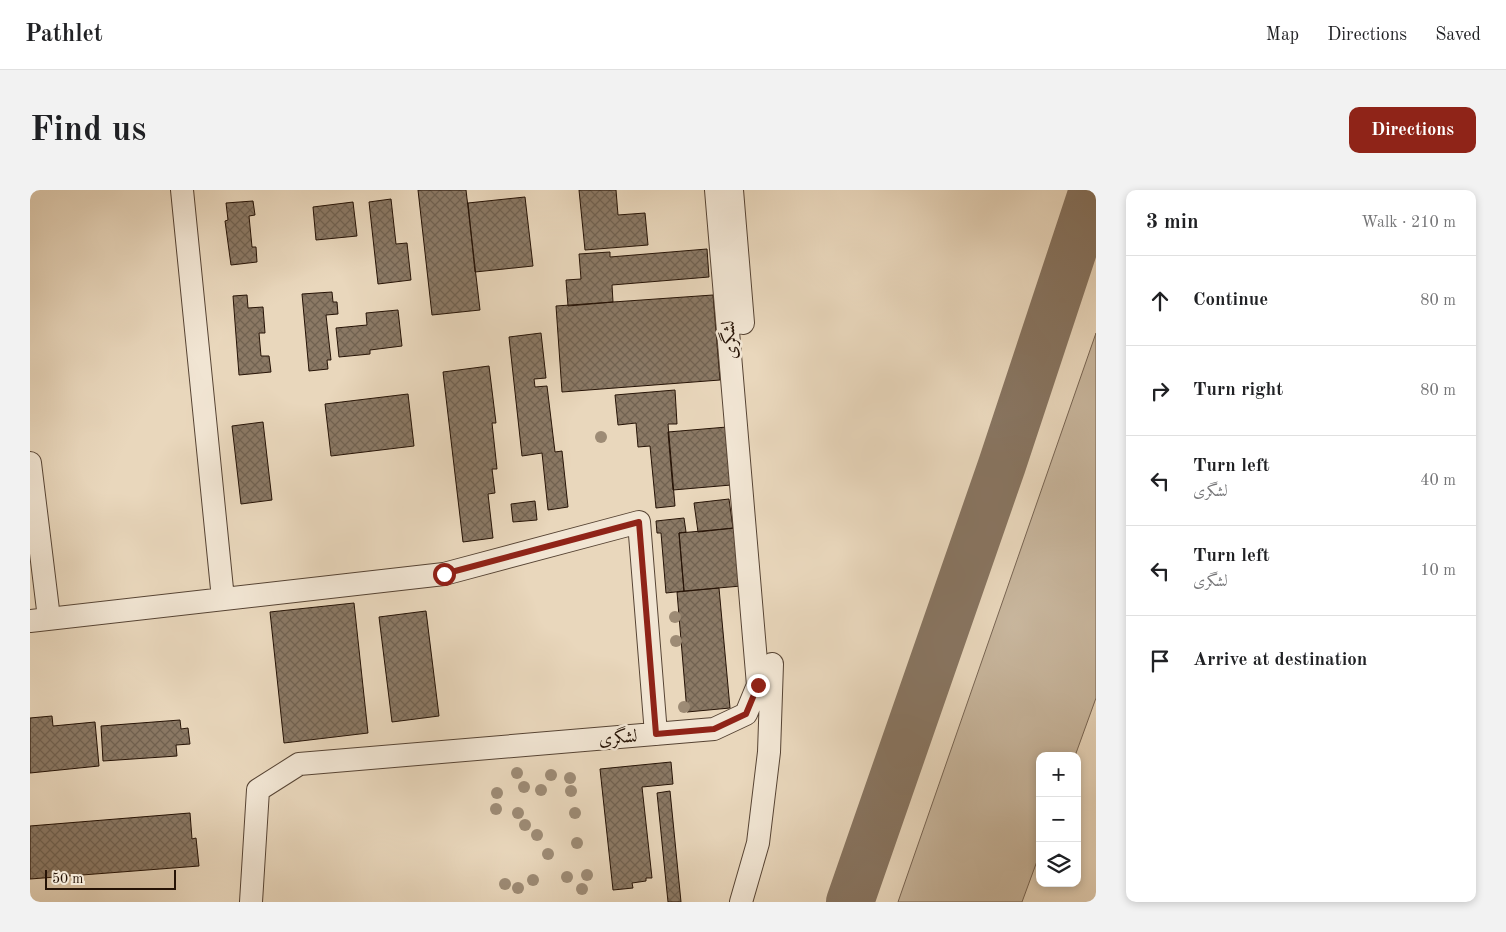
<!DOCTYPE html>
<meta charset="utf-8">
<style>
body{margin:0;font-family:"Old Standard TT",Amiri,serif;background:#f2f2f2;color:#202124}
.controls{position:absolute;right:15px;bottom:15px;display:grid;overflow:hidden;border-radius:10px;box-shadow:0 2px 8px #0003}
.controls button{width:45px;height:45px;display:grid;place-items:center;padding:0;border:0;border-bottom:1px solid #e0e0e0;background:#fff;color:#202124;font:25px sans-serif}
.scale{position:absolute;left:15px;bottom:12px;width:131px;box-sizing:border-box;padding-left:5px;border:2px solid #261306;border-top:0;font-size:14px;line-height:18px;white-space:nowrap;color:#261306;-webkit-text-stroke:4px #f1e5d3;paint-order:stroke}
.stop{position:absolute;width:15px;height:15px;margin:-11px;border:4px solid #8f2418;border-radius:50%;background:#fff}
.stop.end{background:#8f2418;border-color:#fff;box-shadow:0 1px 5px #0008}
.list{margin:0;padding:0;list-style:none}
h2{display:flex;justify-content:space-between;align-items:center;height:65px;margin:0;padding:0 20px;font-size:21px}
h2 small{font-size:16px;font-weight:400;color:#757577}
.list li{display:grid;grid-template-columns:32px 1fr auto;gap:15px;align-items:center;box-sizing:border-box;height:90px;padding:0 20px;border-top:1px solid #e0e0e0}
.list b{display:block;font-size:19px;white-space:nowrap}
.list p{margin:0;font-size:16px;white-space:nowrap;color:#757577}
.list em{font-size:16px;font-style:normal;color:#757577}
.icon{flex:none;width:28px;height:28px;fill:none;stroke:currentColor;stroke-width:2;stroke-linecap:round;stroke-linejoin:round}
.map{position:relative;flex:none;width:1066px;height:712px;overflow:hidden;border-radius:10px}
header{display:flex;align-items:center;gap:30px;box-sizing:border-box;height:70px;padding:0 25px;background:#fff;border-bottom:1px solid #e0e0e0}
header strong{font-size:24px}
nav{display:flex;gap:28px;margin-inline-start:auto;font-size:18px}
.intro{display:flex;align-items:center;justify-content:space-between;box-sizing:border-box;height:120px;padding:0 30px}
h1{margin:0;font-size:35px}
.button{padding:12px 22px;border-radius:10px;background:#8f2418;color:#fff;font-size:18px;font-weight:700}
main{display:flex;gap:30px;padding:0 30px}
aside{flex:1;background:#fff;border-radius:10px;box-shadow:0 2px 8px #0003}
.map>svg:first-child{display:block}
.green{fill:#c8b69d;stroke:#776452}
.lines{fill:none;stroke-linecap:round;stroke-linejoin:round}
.taxiway{stroke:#887561;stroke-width:48}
.building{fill:url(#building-cross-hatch);stroke:#261306}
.minor-casing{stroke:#574434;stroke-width:24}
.minor{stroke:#f1e5d3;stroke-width:22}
.tree{fill:#9d8b75}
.route{stroke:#8f2418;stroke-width:6}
.labels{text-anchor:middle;stroke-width:5;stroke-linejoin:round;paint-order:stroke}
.street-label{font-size:18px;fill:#261306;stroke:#f1e5d3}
</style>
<header>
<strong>Pathlet</strong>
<nav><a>Map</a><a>Directions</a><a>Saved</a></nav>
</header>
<div class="intro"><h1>Find us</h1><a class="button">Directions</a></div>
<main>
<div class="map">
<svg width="1066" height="712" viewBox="0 0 1066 712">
<defs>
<pattern id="building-cross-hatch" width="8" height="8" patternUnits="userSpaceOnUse" patternTransform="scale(1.25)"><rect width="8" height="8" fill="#8b7965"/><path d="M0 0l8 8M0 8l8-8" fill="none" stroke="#716251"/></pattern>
</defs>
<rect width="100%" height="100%" fill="#e9d7bc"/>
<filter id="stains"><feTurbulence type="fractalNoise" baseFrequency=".004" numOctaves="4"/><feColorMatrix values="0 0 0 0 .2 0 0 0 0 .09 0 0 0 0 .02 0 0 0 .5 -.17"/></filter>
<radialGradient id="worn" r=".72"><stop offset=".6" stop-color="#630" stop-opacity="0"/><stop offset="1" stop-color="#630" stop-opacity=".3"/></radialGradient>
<path class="green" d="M1066,143V508L1045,566H1010V663L992,712H868Z"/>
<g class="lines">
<path class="taxiway" d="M820,712L972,275L1063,0"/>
</g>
<path class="building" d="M388,0H436L450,120L402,125Z
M549,0H586L588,25L615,23L618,55L555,60Z
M495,7L503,76L445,82L438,13Z
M361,9L366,54L377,53L381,90L348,94L339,12Z
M223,11L225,25L219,26L222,57H226L227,72L201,75L195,31L198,30L196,13Z
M323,12L327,46L286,50L283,17Z
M677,59L679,87L582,95L583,112L538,116L536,90L551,89L549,64L580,62V67Z
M302,102L303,112H307L308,124L296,125L301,170H297L298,179L279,181L272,104Z
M217,105L218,118L233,117L235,143H229L231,166H239L241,182L209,185L203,106Z
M683,105L690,190L532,202L526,116Z
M368,120L372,156L340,160V164L309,167L306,138L337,135L336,123Z
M511,143L516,188L504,189L505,197L517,196L525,262L532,261L538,317L518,320L512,263L492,266L479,147Z
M459,176L466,233H462L467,279H462L465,303L458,304L463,348L433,352L413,182Z
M645,200L647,234H638L645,316L626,318L620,256L608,257L606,233L588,235L585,205Z
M378,204L384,256L301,266L295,214Z
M233,232L242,310L211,314L202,236Z
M697,237L701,295L643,300L638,242Z
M699,309L703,338L668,342L664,313Z
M505,311L507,330L483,332L481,314Z
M654,328L656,342L649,343L654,401L636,403L631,343H627L626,331Z
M706,338L711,396L654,401L649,343Z
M689,398L700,518L657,522L647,402Z
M324,413L338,543L254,553L240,422Z
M396,421L409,526L362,532L349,427Z
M22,526L23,536L65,532L69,576L0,583V528Z
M150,530L151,539L158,538L160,554L146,555L147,566L73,571L71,536Z
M641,572L643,594L612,597L622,688H616V691L602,693L603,698L583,700L570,579Z
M640,601L651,712H638L627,603Z
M160,623L162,649L166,648L169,676L0,689V636Z"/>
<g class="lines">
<g class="minor-casing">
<path id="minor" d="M152,0L193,409
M702,0L713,133
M0,273L19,428
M0,431L414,384L609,332L626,544
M221,712L228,600L269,574L684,539L716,524L728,495L686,0
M711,712L728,653L739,562L742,474"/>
</g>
<use href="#minor" class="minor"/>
</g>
<g class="tree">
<circle cx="571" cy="247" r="6"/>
<circle cx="645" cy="427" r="6"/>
<circle cx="646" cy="451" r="6"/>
<circle cx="654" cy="517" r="6"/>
<circle cx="487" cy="583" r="6"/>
<circle cx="521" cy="585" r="6"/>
<circle cx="540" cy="588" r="6"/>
<circle cx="494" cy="597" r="6"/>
<circle cx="511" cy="600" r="6"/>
<circle cx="541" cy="601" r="6"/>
<circle cx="467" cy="603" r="6"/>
<circle cx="466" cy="619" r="6"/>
<circle cx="488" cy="623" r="6"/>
<circle cx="545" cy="623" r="6"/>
<circle cx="495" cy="635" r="6"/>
<circle cx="507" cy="645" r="6"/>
<circle cx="547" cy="653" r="6"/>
<circle cx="518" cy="664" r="6"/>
<circle cx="557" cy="685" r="6"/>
<circle cx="537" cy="687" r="6"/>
<circle cx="503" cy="690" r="6"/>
<circle cx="475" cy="694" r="6"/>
<circle cx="488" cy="698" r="6"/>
<circle cx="552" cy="699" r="6"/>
</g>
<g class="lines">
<path class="route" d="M414,384L609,332L626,544L684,539L716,524L728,495"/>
</g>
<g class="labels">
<g class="street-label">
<text transform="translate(699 150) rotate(-95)" y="6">لشگری</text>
<text transform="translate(588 547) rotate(-5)" y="6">لشگری</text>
</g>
</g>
<rect width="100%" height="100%" filter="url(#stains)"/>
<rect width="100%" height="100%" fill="url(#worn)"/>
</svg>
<div class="controls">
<button>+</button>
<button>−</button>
<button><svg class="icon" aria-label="layers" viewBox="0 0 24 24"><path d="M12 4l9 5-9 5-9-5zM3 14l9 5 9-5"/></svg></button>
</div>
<div class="scale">50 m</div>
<div class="stop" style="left:414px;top:384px"></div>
<div class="stop end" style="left:728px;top:495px"></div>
</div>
<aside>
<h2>3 min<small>Walk · 210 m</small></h2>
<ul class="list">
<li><svg class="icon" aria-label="ahead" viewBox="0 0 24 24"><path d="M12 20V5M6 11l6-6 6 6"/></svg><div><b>Continue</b></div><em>80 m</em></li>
<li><svg class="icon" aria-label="right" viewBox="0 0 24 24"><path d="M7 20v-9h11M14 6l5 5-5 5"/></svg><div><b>Turn right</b></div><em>80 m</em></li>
<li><svg class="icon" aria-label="left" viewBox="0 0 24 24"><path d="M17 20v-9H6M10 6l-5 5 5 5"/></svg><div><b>Turn left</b><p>لشگری</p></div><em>40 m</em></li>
<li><svg class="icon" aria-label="left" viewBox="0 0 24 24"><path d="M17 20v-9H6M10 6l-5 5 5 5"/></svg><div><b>Turn left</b><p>لشگری</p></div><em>10 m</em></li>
<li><svg class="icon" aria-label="arrive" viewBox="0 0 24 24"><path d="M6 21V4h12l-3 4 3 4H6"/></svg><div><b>Arrive at destination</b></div></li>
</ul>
</aside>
</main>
